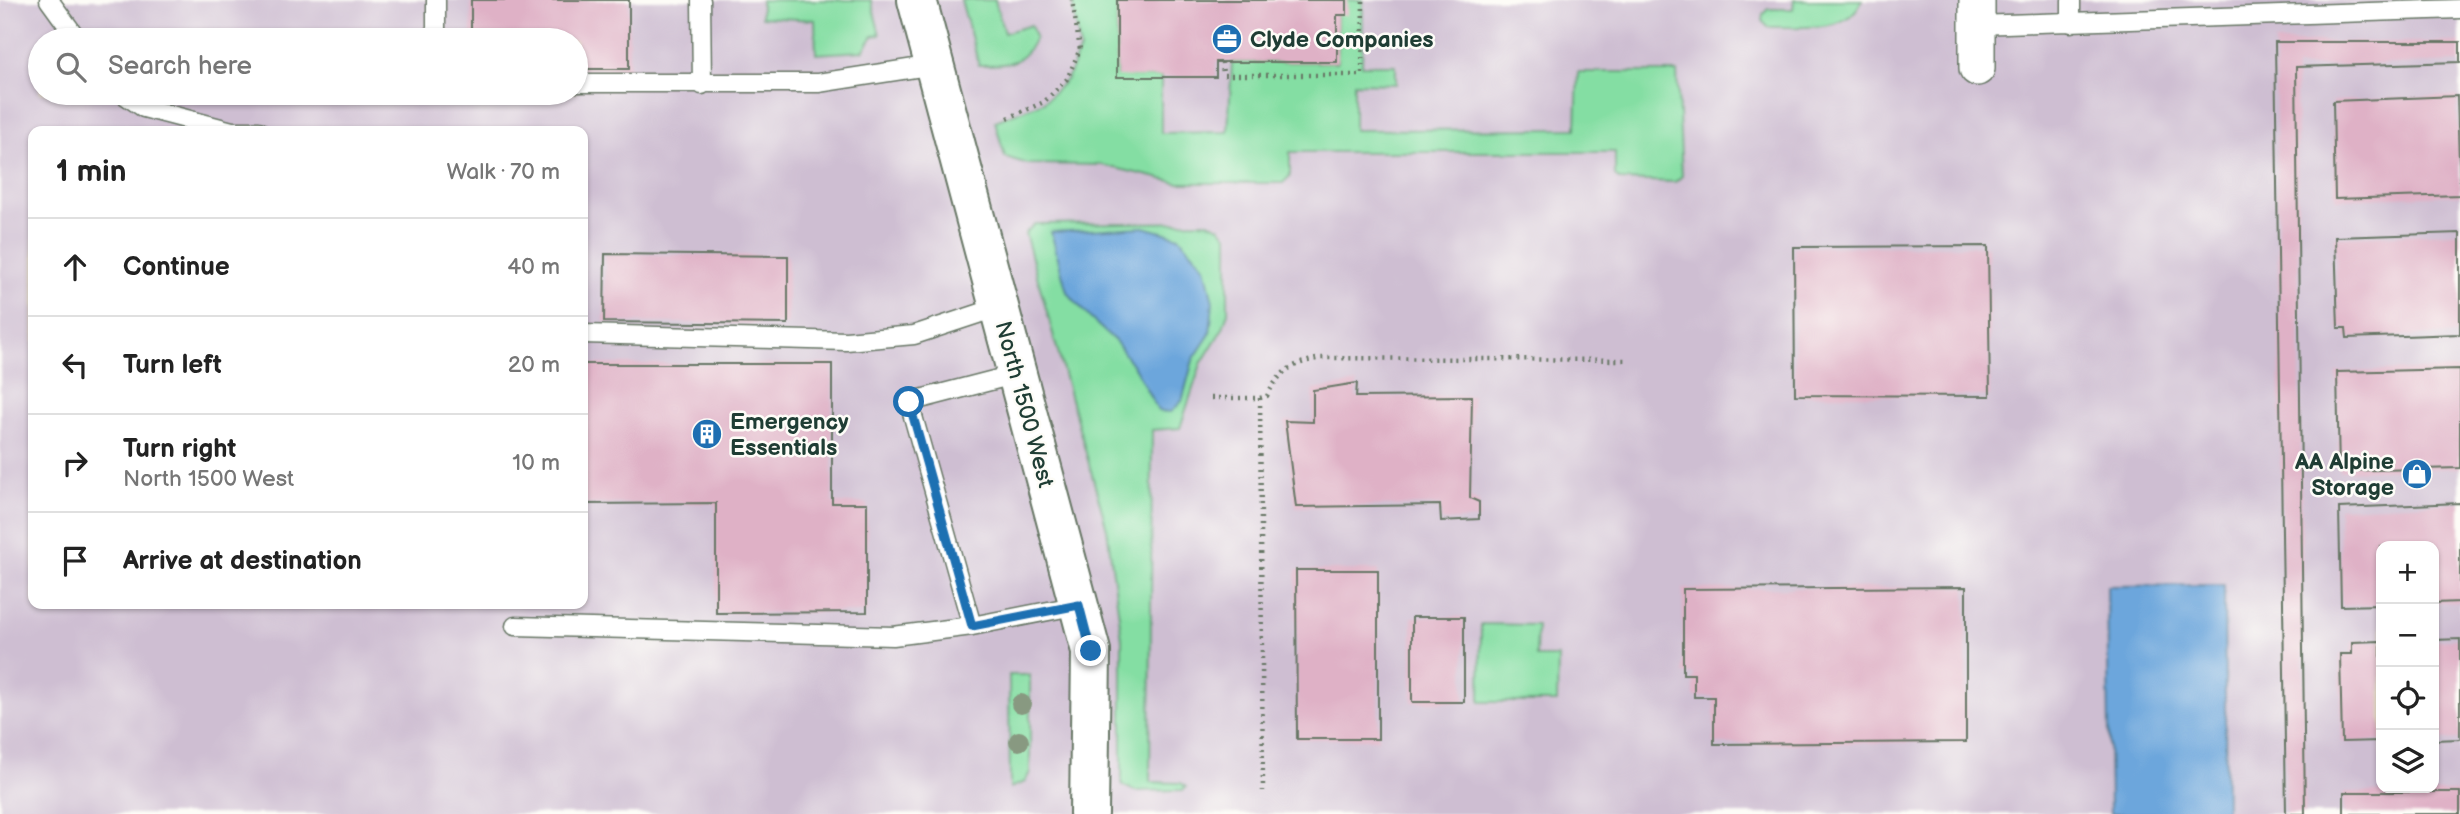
<!DOCTYPE html>
<meta charset="utf-8">
<style>
body{margin:0;font-family:"Balsamiq Sans",sans-serif;background:#f6f6f6;color:#222}
.controls{position:absolute;right:21px;bottom:21px;display:grid;overflow:hidden;border-radius:14px;box-shadow:0 2px 5px #0004}
.controls button{width:63px;height:63px;display:grid;place-items:center;padding:0;border:0;border-bottom:2px solid #e0e0e0;background:#fff;color:#222;font:35px sans-serif}
.stop{position:absolute;width:21px;height:21px;margin:-16px;border:5px solid #1f6fb2;border-radius:50%;background:#fff}
.stop.end{background:#1f6fb2;border-color:#fff;box-shadow:0 2px 7px #0008}
.list{margin:0;padding:0;list-style:none}
h2{display:flex;justify-content:space-between;align-items:center;height:91px;margin:0;padding:0 28px;font-size:30px}
h2 small{font-size:23px;font-weight:400;color:#767676}
.list li{display:grid;grid-template-columns:46px 1fr auto;gap:21px;align-items:center;box-sizing:border-box;height:98px;padding:0 28px;border-top:2px solid #e0e0e0}
.list b{display:block;font-size:26px;white-space:nowrap}
.list p{margin:0;font-size:23px;white-space:nowrap;color:#767676}
.list em{font-size:23px;font-style:normal;color:#767676}
.icon{flex:none;width:38px;height:38px;fill:none;stroke:currentColor;stroke-width:2;stroke-linecap:round;stroke-linejoin:round}
.map{position:relative;flex:none;width:2460px;height:814px;overflow:hidden}
.search{position:absolute;background:#fff;box-shadow:0 2px 5px #0004;left:28px;top:28px;width:560px;height:77px;display:flex;align-items:center;gap:18px;box-sizing:border-box;padding:0 24px;border-radius:38px;color:#767676;font-size:26px}
.panel{position:absolute;background:#fff;box-shadow:0 2px 5px #0004;left:28px;top:126px;width:560px;height:483px;border-radius:14px}
.map>svg:first-child{display:block}
.industrial{fill:#cebed2;fill-rule:evenodd}
.green{fill:#84dea3;stroke:#528e6c;stroke-width:2}
.water{fill:#6ca6dc;stroke:#467288;stroke-width:2}
.building{fill:#dfb1c6}
.lines{fill:none;stroke-linecap:round;stroke-linejoin:round}
.service-casing{stroke:#687766;stroke-width:21}
.minor-casing{stroke:#687766;stroke-width:38}
.tertiary-casing{stroke:#687766;stroke-width:42}
.path{stroke:#687766;stroke-width:4.5;stroke-dasharray:2 5;stroke-linecap:butt}
.service{stroke:#fff;stroke-width:18}
.minor{stroke:#fff;stroke-width:35}
.tertiary{stroke:#fff;stroke-width:38}
.tree{fill:#889981}
.route{stroke:#1f6fb2;stroke-width:9}
.labels{text-anchor:middle;stroke-width:5;stroke-linejoin:round;paint-order:stroke}
.poi-label{font-size:23px;font-weight:bold;fill:#1f3d34;stroke:#fdfcf7;text-anchor:start}
.street-label{font-size:23px;fill:#1f3d34;stroke:#fdfcf7}
</style>
<div class="map">
<svg width="2460" height="814" viewBox="0 0 2460 814">
<rect width="100%" height="100%" fill="#fdfcf7"/>
<filter id="ink" filterUnits="userSpaceOnUse"><feTurbulence type="fractalNoise" baseFrequency=".0143" numOctaves="2"/><feDisplacementMap in="SourceGraphic" scale="14" xChannelSelector="R" yChannelSelector="G"/><feConvolveMatrix kernelMatrix="1 2 1 2 8 2 1 2 1" color-interpolation-filters="sRGB"/></filter>
<filter id="wash" filterUnits="userSpaceOnUse"><feTurbulence type="fractalNoise" baseFrequency=".00686" numOctaves="4" result="noise"/><feDisplacementMap in="SourceGraphic" scale="28" xChannelSelector="R" yChannelSelector="G"/><feGaussianBlur stdDeviation="1.57" result="paint"/><feColorMatrix in="noise" values="0 0 0 0 0 0 0 0 0 0 0 0 0 0 0 0 0 1.4 0 .05"/><feComposite in="paint" operator="in"/></filter>
<g filter="url(#wash)">
<rect width="100%" height="100%" fill="#efe2c4"/>
<path class="industrial" d="M0,0H2460V814H0ZM40,40H576V93H40ZM33,131H583V604H33ZM2381,546H2434V788H2381Z"/>
<path class="green" d="M761,0H871L880,35L873,36L863,51L816,54L815,20L761,17Z
M961,0H995L1004,33L1031,25L1035,37C1024,65 1007,65 979,65Z
M1072,0H1117V76L1161,77V133L1228,132L1232,62H1337V15L1347,0H1363L1362,65H1396V84L1354,83V130L1576,129L1578,72H1677L1682,176L1675,182L1620,180L1615,176V152H1290V176L1283,183H1179L1102,165L1028,164L1005,157L995,121L1044,102L1067,79L1080,49Z
M1794,0H1862C1847,35 1801,26 1768,27L1762,21L1763,14L1768,9H1793Z
M1208,222L1220,227L1228,237V312L1223,328L1201,364L1180,428L1152,430L1150,782L1181,783L1186,787L1183,790L1135,791L1122,785V639L1107,529L1025,233L1035,224Z
M1481,624L1537,625L1536,657H1558L1557,702H1480Z
M1009,675H1030V772L1025,782L1010,788Z"/>
<path class="water" d="M1144,227L1179,237L1205,267L1213,302L1210,334L1193,360L1182,401L1171,412L1158,411L1136,370L1116,342L1090,318L1067,292L1051,232Z
M2224,585L2226,814H2110L2107,586Z"/>
<g id="blocks">
<path class="building" d="M471,0H629V69H576V40H471Z
M1117,0H1347V15H1337V62H1216V77H1117Z
M2275,42H2460V62L2296,67L2305,814H2286Z
M2457,96L2460,195L2335,199L2333,101Z
M2460,233V334L2347,338L2346,328H2338L2335,237Z
M1988,246L1990,396L1795,395L1794,247Z
M605,254L788,256V324L604,322Z
M583,364H832V503H867V612L716,613V503L583,504Z
M2460,369V468L2339,471L2337,372Z
M1357,383L1356,397L1472,396L1470,498L1479,502V519L1441,521L1440,505L1296,507L1285,421L1313,422V390Z
M2460,503V602L2434,603V546H2381V605L2341,606L2339,508Z
M1296,570H1378V739H1297Z
M1966,587V742L1714,744V697H1694V674H1683V589Z
M1412,617H1464V702H1412Z
M2460,639V739L2434,740V640Z
M2381,641V741L2342,742L2340,654H2352V642Z
M2344,792H2460V814H2344Z"/>
</g>
</g>
<g filter="url(#ink)">
<use href="#blocks" fill-opacity="0" stroke="#687766" stroke-width="2"/>
<g class="lines">
<g class="service-casing">
<path id="service" d="M49,0L78,40
M436,0V40
M701,0L702,85
M2071,23V0
M1977,25L2460,9
M576,83H818L934,65
M122,93L144,108L232,131H259
M583,334L846,341L914,335L999,307
M1017,374L909,402L972,626L1079,605
M515,626L893,636L972,626"/>
</g>
<g class="minor-casing">
<path id="minor" d="M1977,0V68"/>
</g>
<g class="tertiary-casing">
<path id="tertiary" d="M917,0L1091,651L1089,814"/>
</g>
<path class="path" d="M1222,62L1223,75H1362L1363,0
M1008,118L1044,102L1067,79L1080,49L1072,0
M1211,398H1260L1267,396C1281,369 1292,364 1321,358L1628,360
M1260,398L1263,791"/>
<use href="#service" class="service"/>
<use href="#minor" class="minor"/>
<use href="#tertiary" class="tertiary"/>
</g>
<g class="tree">
<circle cx="1021" cy="704" r="10"/>
<circle cx="1019" cy="741" r="10"/>
</g>
</g>
<g class="lines" filter="url(#ink)">
<path class="route" d="M909,402L972,626L1079,605L1091,651"/>
</g>
<defs>
<g id="office-disc" transform="scale(1.575)"><circle r="9.5" fill="#1f6fb2" stroke="#fdfcf7"/><path d="M-6-3h4V-5.5h4V-3h4V5H-6ZM-1-4.5V-3h2v-1.5ZM-6 0V1H6V0Z" fill="#fff"/></g>
<g id="building-disc" transform="scale(1.575)"><circle r="9.5" fill="#1f6fb2" stroke="#fdfcf7"/><path d="M-4-6H4V6H1V3H-1V6H-4ZM-2.5-4.3h1.7v1.8h-1.7ZM.8-4.3h1.7v1.8H.8ZM-2.5-1h1.7V.8h-1.7ZM.8-1h1.7V.8H.8Z" fill="#fff"/></g>
<g id="shop-disc" transform="scale(1.575)"><circle r="9.5" fill="#1f6fb2" stroke="#fdfcf7"/><path d="M-5-2.5h2.3a2.7 3.5 0 0 1 5.4 0H5L5.5 6h-11ZM-1.5-2.5h3a1.5 2.3 0 0 0-3 0Z" fill="#fff"/></g>
</defs>
<g fill-rule="evenodd">
<use href="#office-disc" x="1227" y="39"/>
<use href="#building-disc" x="707" y="434"/>
<use href="#shop-disc" x="2417" y="474"/>
</g>
<g class="labels">
<g class="poi-label">
<text x="1250" y="47">Clyde Companies</text>
<text x="730" y="429">Emergency<tspan x="730" dy="26">Essentials</tspan></text>
<text x="2394" y="469" text-anchor="end">AA Alpine<tspan x="2394" dy="26">Storage</tspan></text>
</g>
<g class="street-label">
<text transform="translate(1025 404) rotate(75)" y="8">North 1500 West</text>
</g>
</g>
</svg>
<div class="controls">
<button>+</button>
<button>−</button>
<button><svg class="icon" aria-label="locate" viewBox="0 0 24 24"><circle cx="12" cy="12" r="6"/><path d="M12 2v4M12 18v4M2 12h4M18 12h4"/></svg></button>
<button><svg class="icon" aria-label="layers" viewBox="0 0 24 24"><path d="M12 4l9 5-9 5-9-5zM3 14l9 5 9-5"/></svg></button>
</div>
<div class="stop" style="left:909px;top:402px"></div>
<div class="stop end" style="left:1091px;top:651px"></div>
<div class="search"><svg class="icon" aria-label="search" viewBox="0 0 24 24"><circle cx="10" cy="10" r="6"/><path d="M15 15l6 6"/></svg>Search here</div>
<section class="panel">
<h2>1 min<small>Walk · 70 m</small></h2>
<ul class="list">
<li><svg class="icon" aria-label="ahead" viewBox="0 0 24 24"><path d="M12 20V5M6 11l6-6 6 6"/></svg><div><b>Continue</b></div><em>40 m</em></li>
<li><svg class="icon" aria-label="left" viewBox="0 0 24 24"><path d="M17 20v-9H6M10 6l-5 5 5 5"/></svg><div><b>Turn left</b></div><em>20 m</em></li>
<li><svg class="icon" aria-label="right" viewBox="0 0 24 24"><path d="M7 20v-9h11M14 6l5 5-5 5"/></svg><div><b>Turn right</b><p>North 1500 West</p></div><em>10 m</em></li>
<li><svg class="icon" aria-label="arrive" viewBox="0 0 24 24"><path d="M6 21V4h12l-3 4 3 4H6"/></svg><div><b>Arrive at destination</b></div></li>
</ul>
</section>
</div>
